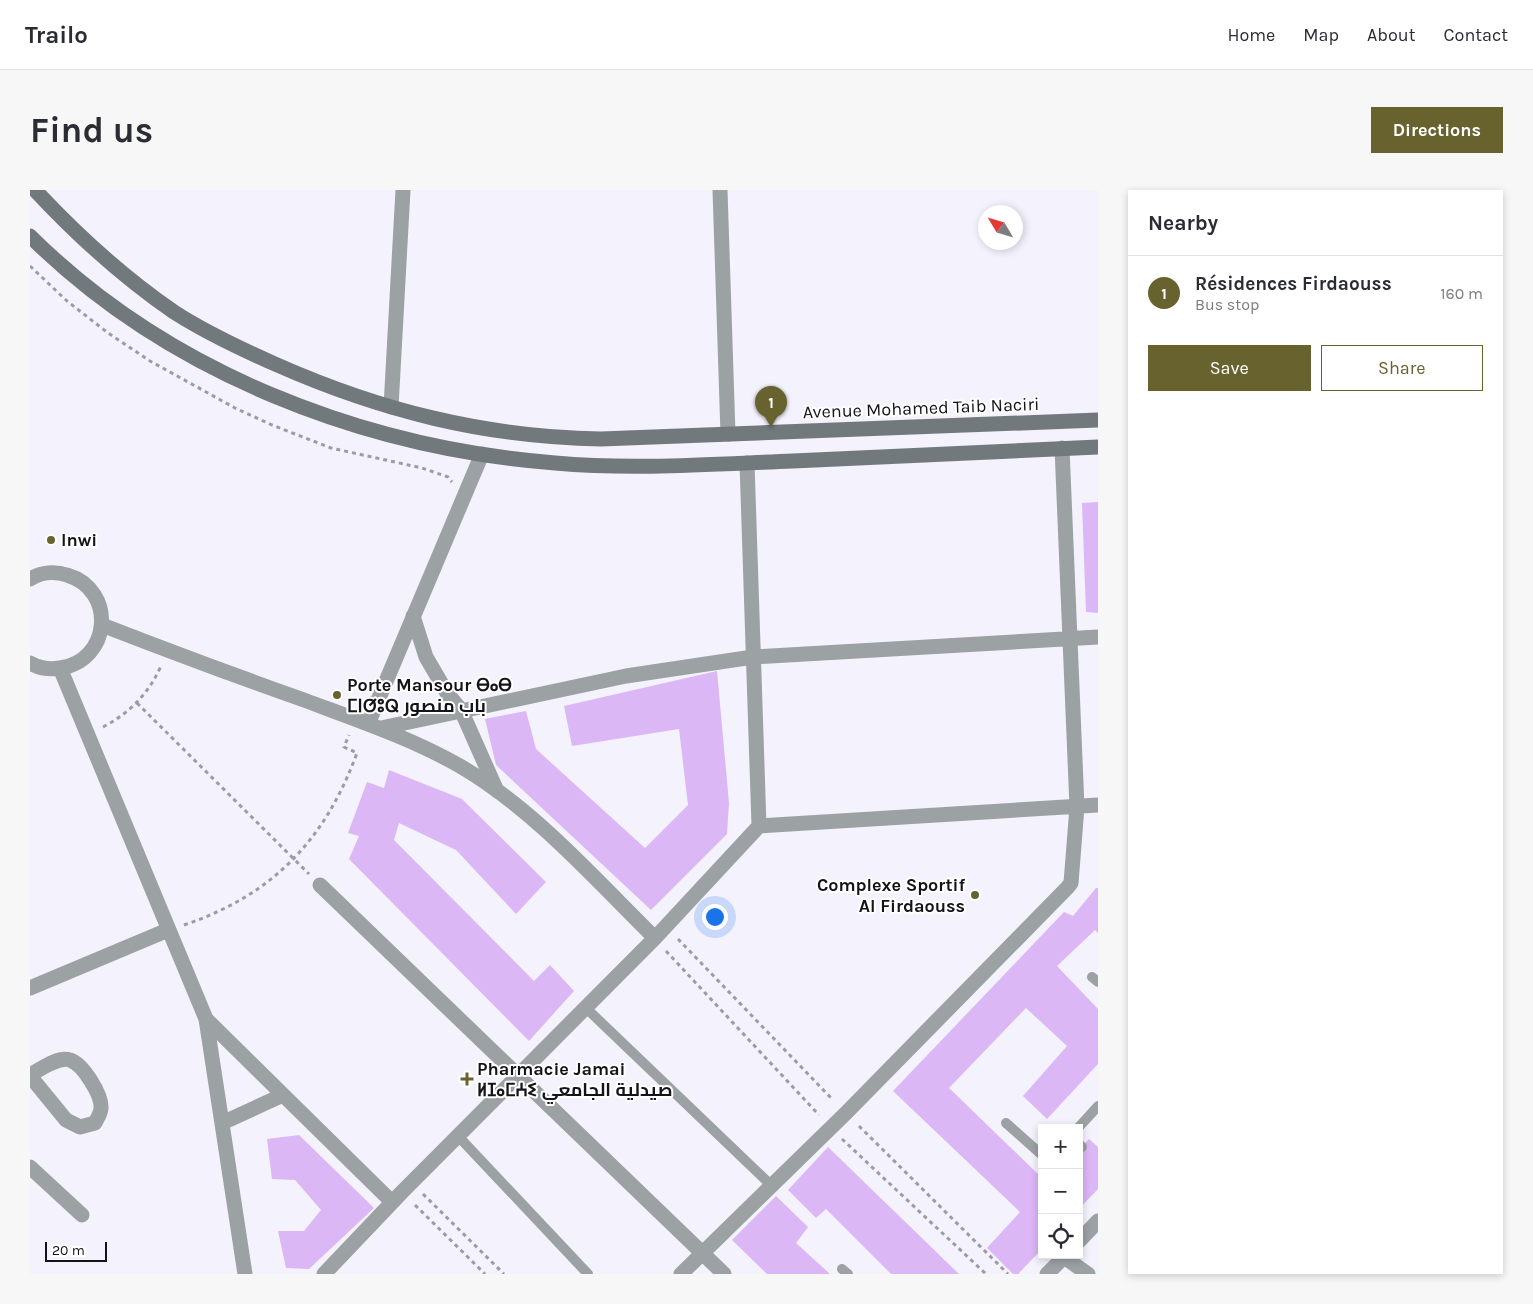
<!DOCTYPE html>
<meta charset="utf-8">
<style>
body{margin:0;font-family:Karla,Cairo,"Noto Sans Tifinagh",sans-serif;background:#f7f7f7;color:#2b2b33}
.controls{position:absolute;right:15px;bottom:15px;display:grid;overflow:hidden;border-radius:0px;box-shadow:0 2px 8px #0003}
.controls button{width:45px;height:45px;display:grid;place-items:center;padding:0;border:0;border-bottom:1px solid #e1e1e2;background:#fff;color:#2b2b33;font:25px sans-serif}
.compass{position:absolute;left:948px;top:15px;width:45px;height:45px;border-radius:50%;background:#fff;box-shadow:0 2px 8px #0003;rotate:308deg}
.scale{position:absolute;left:15px;bottom:12px;width:62px;box-sizing:border-box;padding-left:5px;border:2px solid #141317;border-top:0;font-size:14px;line-height:18px;white-space:nowrap;color:#141317;-webkit-text-stroke:4px #fff;paint-order:stroke}
.you{position:absolute;left:684px;top:726px;width:18px;height:18px;margin:-12px;border:4px solid #fff;border-radius:50%;background:#1a73e8;box-shadow:0 0 0 8px #1a73e833}
.badge{display:grid;place-items:center;width:32px;height:32px;border-radius:50%;background:#67622e;color:#fff;font-size:16px;font-weight:700}
.pin{position:absolute;translate:-50% -41px;filter:drop-shadow(0 1px 2px #0008)}
.pin::after{content:'';position:absolute;top:26px;width:18px;height:15px;background:inherit;clip-path:polygon(0 0,100% 0,50% 100%)}
.list{margin:0;padding:0;list-style:none}
h2{display:flex;justify-content:space-between;align-items:center;height:65px;margin:0;padding:0 20px;font-size:21px}
h2 small{font-size:16px;font-weight:400;color:#7c7c81}
.list li{display:grid;grid-template-columns:32px 1fr auto;gap:15px;align-items:center;box-sizing:border-box;height:75px;padding:0 20px;border-top:1px solid #e1e1e2}
.list b{display:block;font-size:19px;white-space:nowrap}
.list p{margin:0;font-size:16px;white-space:nowrap;color:#7c7c81}
.list em{font-size:16px;font-style:normal;color:#7c7c81}
.actions{display:flex;gap:10px;padding:15px 20px}
.actions a{flex:1;padding:11px 0;border:1px solid #67622e;border-radius:0px;text-align:center;font-size:18px;color:#67622e}
.actions .main{background:#67622e;color:#fff}
.icon{flex:none;width:28px;height:28px;fill:none;stroke:currentColor;stroke-width:2;stroke-linecap:round;stroke-linejoin:round}
.map{position:relative;flex:none;width:1068px;height:1084px;overflow:hidden;border-radius:0px}
header{display:flex;align-items:center;gap:30px;box-sizing:border-box;height:70px;padding:0 25px;background:#fff;border-bottom:1px solid #e1e1e2}
header strong{font-size:24px}
nav{display:flex;gap:28px;margin-inline-start:auto;font-size:18px}
.intro{display:flex;align-items:center;justify-content:space-between;box-sizing:border-box;height:120px;padding:0 30px}
h1{margin:0;font-size:35px}
.button{padding:12px 22px;border-radius:0px;background:#67622e;color:#fff;font-size:18px;font-weight:700}
main{display:flex;gap:30px;padding:0 30px}
aside{flex:1;background:#fff;border-radius:0px;box-shadow:0 2px 8px #0003}
.map>svg:first-child{display:block}
.building{fill:#dbb7f5}
.lines{fill:none;stroke-linecap:round;stroke-linejoin:round}
.path{stroke:#9d9ca4;stroke-width:3;stroke-dasharray:4 4;stroke-linecap:butt}
.lane{stroke:#9ca1a3;stroke-width:10}
.street{stroke:#9ca1a3;stroke-width:15}
.secondary{stroke:#72797d;stroke-width:15}
.poi-dot{fill:#67622e;stroke:#fff;stroke-width:2}
.labels{text-anchor:middle;stroke-width:4;stroke-linejoin:round;paint-order:stroke}
.street-label{font-size:18px;fill:#141317;stroke:#fff}
.poi-label{font-size:18px;font-weight:bold;fill:#141317;stroke:#fff;text-anchor:start}
</style>
<header>
<strong>Trailo</strong>
<nav><a>Home</a><a>Map</a><a>About</a><a>Contact</a></nav>
</header>
<div class="intro"><h1>Find us</h1><a class="button">Directions</a></div>
<main>
<div class="map">
<svg width="1068" height="1084" viewBox="0 0 1068 1084">
<rect width="100%" height="100%" fill="#f4f2fd"/>
<path class="building" d="M1068,312V423L1056,422L1052,313Z
M687,481L699,613L697,644L621,720L466,575L455,529L496,521L506,559L615,658L658,615L649,539L542,556L534,516Z
M359,580L432,609L516,692L486,724L426,660L369,633L364,650L504,791L520,775L544,801L499,851L319,669L329,646L318,643L337,592L354,598Z
M1066,698H1068V743L1065,740L1027,776L1068,819V874L1017,929L993,906L1037,856L996,818L919,898L1012,988V1059L988,1084H983L957,1058L990,1022L863,901L1034,722L1043,726Z
M269,945L344,1018L279,1079L256,1078L248,1041H274L291,1020L265,990L242,989L237,949Z
M1059,949L1068,957V999L1049,1019V959Z
M798,957L929,1084H861L796,1019L786,1028L758,1000Z
M746,1006L778,1037L766,1053L800,1084H737L702,1050Z"/>
<g class="lines">
<path class="path" d="M0,76L37,111L78,143L120,171L205,218L242,235L301,258L392,278L418,287L422,292
M107,513L279,684
M73,537C100,523 119,503 131,476
M154,735C243,705 295,650 327,563L314,557L319,545
M648,749L803,910
M636,761L789,925
M829,936L978,1084
M812,949L956,1084
M393,1004L474,1084
M385,1015L455,1084"/>
<path class="lane" d="M1062,787L1068,792
M556,818L741,995
M976,933L1012,965
M1048,938L1068,916
M428,946L558,1084
M1049,954L1052,957
M812,1079L818,1084"/>
<path class="street" d="M690,0L698,244
M361,217L373,0
M717,273L729,636
M0,389C11,382 25,381 37,385C87,400 81,471 30,478C19,480 9,478 0,473
M383,426L396,467L417,503L431,520L467,601
M72,435C139,461 206,486 274,510C327,530 381,548 430,576C505,620 564,688 625,748
M30,478L176,829L215,1084
M338,534L452,264
M351,538L596,486L723,467L1068,447
M290,695L694,1084
M0,798L138,740
M176,829L362,1012
M0,885C11,879 28,866 40,870C53,874 72,905 71,918C71,923 67,929 65,933L50,937L36,930L0,886
M192,933L253,905
M0,977L52,1025
M1049,1051L1068,1031
M1034,1067L1058,1084
M294,1084L372,1002L625,748L729,636L1068,615
M651,1084L816,923L1037,698L1041,693L1047,617L1032,258
M1017,1084L1036,1065"/>
<path class="secondary" d="M5,0C47,45 93,87 144,122C175,142 211,159 245,174C351,221 455,247 571,249L1068,230
M0,46C138,183 334,258 525,273C604,280 684,274 763,271C864,266 966,262 1068,257"/>
</g>
<g class="poi-dot">
<circle cx="21" cy="350" r="5"/>
<circle cx="307" cy="505" r="5"/>
<circle cx="945" cy="705" r="5"/>
<path d="M434.5 881.5h5v5h5v5h-5v5h-5v-5h-5v-5h5z"/>
</g>
<g class="labels">
<g class="street-label">
<text transform="translate(891 218) rotate(-2)" y="6">Avenue Mohamed Taib Naciri</text>
</g>
<g class="poi-label">
<text x="31" y="356">Inwi</text>
<text x="317" y="501">Porte Mansour ⴱⴰⴱ<tspan x="317" dy="21">ⵎⵏⵚⵓⵕ باب منصور</tspan></text>
<text x="935" y="701" text-anchor="end">Complexe Sportif<tspan x="935" dy="21">Al Firdaouss</tspan></text>
<text x="447" y="885">Pharmacie Jamai<tspan x="447" dy="21">ⵍⵊⴰⵎⵄⵉ صيدلية الجامعي</tspan></text>
</g>
</g>
</svg>
<div class="controls">
<button>+</button>
<button>−</button>
<button><svg class="icon" aria-label="locate" viewBox="0 0 24 24"><circle cx="12" cy="12" r="6"/><path d="M12 2v4M12 18v4M2 12h4M18 12h4"/></svg></button>
</div>
<svg class="compass" viewBox="-18 -18 36 36"><path d="M0-13l5 13h-10z" fill="#e53935"/><path d="M0 13l5-13h-10z" fill="#7c7c81"/></svg>
<div class="scale">20 m</div>
<div class="you"></div>
<div class="pin badge" style="left:741px;top:237px">1</div>
</div>
<aside>
<h2>Nearby<small></small></h2>
<ul class="list">
<li><span class="badge">1</span><div><b>Résidences Firdaouss</b><p>Bus stop</p></div><em>160 m</em></li>
</ul>
<div class="actions"><a class="main">Save</a><a>Share</a></div>
</aside>
</main>
